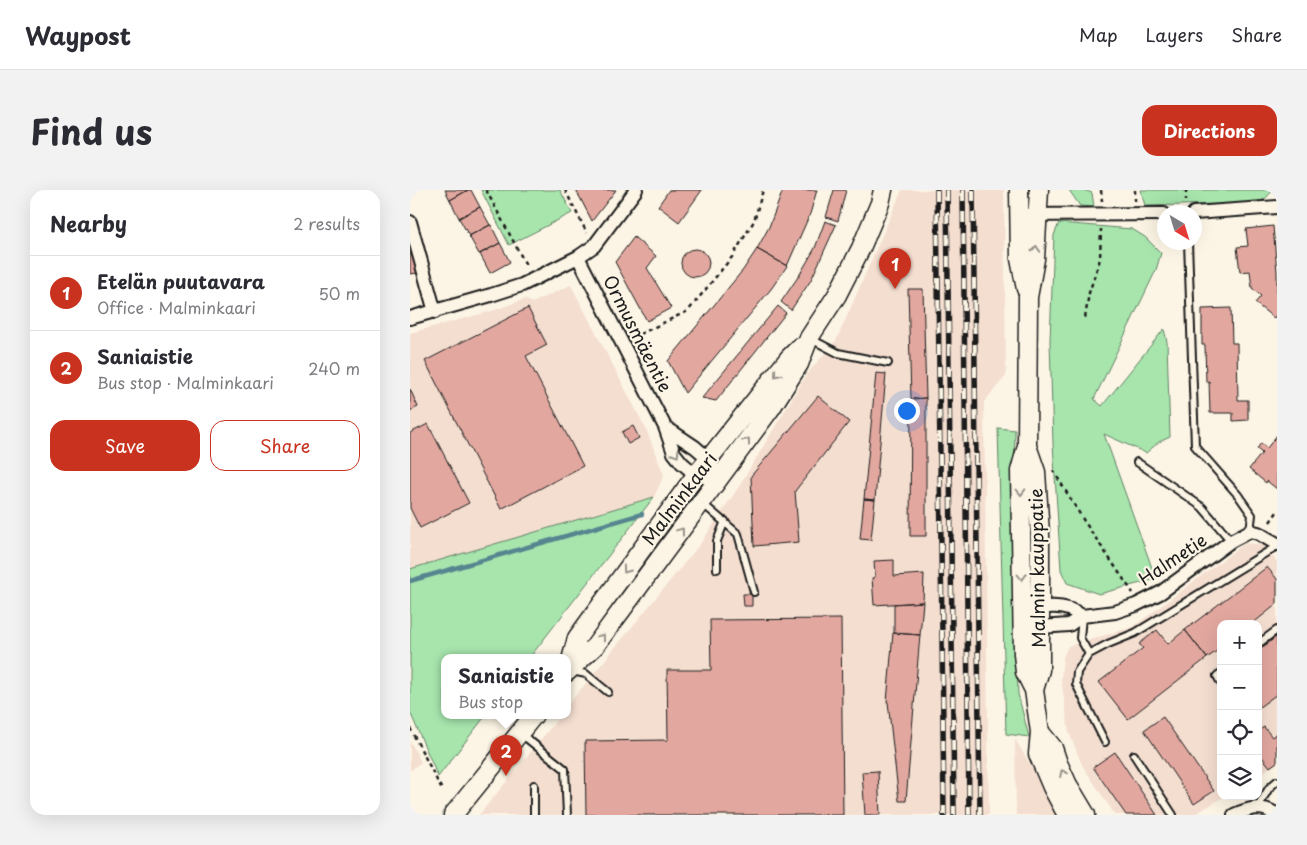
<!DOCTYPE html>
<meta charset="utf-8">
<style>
body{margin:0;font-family:"Playpen Sans",sans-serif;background:#f2f2f3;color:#2b2b33}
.controls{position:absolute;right:15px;bottom:15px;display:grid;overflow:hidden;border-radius:10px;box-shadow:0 5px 20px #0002}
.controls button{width:45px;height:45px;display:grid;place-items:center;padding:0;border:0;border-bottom:1px solid #e1e1e2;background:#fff;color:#2b2b33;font:25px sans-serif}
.compass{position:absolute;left:747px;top:15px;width:45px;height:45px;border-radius:50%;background:#fff;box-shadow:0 5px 20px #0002;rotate:142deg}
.you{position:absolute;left:496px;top:220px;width:18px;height:18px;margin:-12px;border:4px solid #fff;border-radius:50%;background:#1a73e8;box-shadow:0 0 0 8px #1a73e833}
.badge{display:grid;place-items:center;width:32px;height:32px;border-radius:50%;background:#c8321e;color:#fff;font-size:16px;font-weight:700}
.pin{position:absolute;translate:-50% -41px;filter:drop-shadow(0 1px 2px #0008)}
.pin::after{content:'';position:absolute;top:26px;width:18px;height:15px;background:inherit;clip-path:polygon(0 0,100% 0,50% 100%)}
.popup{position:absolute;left:31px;top:464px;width:130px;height:65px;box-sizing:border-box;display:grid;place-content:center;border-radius:10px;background:#fff;filter:drop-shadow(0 1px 4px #0005);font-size:16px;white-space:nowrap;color:#7c7c81}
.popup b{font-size:19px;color:#2b2b33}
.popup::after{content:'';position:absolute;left:50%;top:100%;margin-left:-10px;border:10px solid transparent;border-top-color:#fff}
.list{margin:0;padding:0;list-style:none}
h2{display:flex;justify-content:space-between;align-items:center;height:65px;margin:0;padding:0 20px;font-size:21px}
h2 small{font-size:16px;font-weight:400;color:#7c7c81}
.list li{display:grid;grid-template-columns:32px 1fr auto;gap:15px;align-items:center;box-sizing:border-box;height:75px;padding:0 20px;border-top:1px solid #e1e1e2}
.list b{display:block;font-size:19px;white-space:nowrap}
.list p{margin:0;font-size:16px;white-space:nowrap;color:#7c7c81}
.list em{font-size:16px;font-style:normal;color:#7c7c81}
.actions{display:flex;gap:10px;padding:15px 20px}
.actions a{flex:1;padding:11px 0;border:1px solid #c8321e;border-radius:15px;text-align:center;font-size:18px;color:#c8321e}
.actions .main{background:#c8321e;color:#fff}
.icon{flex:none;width:28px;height:28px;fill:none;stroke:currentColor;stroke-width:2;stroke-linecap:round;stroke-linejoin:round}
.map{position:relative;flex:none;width:867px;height:625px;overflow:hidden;border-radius:15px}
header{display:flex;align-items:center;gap:30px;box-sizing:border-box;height:70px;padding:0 25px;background:#fff;border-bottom:1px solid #e1e1e2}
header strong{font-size:24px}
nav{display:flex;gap:28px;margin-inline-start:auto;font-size:18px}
.intro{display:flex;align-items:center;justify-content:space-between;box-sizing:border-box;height:120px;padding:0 30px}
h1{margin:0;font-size:35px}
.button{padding:12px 22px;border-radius:15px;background:#c8321e;color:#fff;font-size:18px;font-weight:700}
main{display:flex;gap:30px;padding:0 30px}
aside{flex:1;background:#fff;border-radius:15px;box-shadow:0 5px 20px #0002}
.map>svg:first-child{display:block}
.built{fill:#f4ded0}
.green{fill:#a7e5ad;stroke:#628064}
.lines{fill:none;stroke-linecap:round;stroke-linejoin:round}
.stream{stroke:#56858f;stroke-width:4.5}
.building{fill:#e2a8a0;stroke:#1c1c1c}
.lane-casing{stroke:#1c1c1c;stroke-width:10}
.street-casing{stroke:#1c1c1c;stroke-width:16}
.secondary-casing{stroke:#1c1c1c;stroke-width:21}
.path{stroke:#1c1c1c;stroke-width:2.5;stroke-dasharray:4 4;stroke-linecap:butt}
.lane{stroke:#fcf5e5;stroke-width:6}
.street{stroke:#fcf5e5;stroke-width:12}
.secondary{stroke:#fcf5e5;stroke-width:18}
.rail-casing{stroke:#1c1c1c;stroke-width:5.5}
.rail{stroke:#fcf5e5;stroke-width:4;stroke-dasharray:11;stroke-linecap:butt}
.oneway{stroke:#97938b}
.labels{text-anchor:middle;stroke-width:4.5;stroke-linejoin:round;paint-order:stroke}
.street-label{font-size:18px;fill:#1c1c1c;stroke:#fcf5e5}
</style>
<header>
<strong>Waypost</strong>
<nav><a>Map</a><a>Layers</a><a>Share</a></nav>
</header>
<div class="intro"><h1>Find us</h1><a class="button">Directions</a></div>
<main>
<aside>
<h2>Nearby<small>2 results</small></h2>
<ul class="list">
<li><span class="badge">1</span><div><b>Etelän puutavara</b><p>Office · Malminkaari</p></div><em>50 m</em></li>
<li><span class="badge">2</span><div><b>Saniaistie</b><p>Bus stop · Malminkaari</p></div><em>240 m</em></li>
</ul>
<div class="actions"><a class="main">Save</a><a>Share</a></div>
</aside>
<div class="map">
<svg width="867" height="625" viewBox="0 0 867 625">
<rect width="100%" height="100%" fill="#fcf5e5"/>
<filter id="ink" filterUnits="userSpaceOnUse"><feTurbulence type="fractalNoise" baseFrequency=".02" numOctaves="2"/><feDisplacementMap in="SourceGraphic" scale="10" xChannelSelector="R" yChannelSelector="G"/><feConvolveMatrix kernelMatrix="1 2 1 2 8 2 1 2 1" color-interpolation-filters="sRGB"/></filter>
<g filter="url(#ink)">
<path class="built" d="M492,0H594L596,186L574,212L579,625H69L151,525H157V516L291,353L328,298L397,184L427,149Z
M161,95L236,239L254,285L244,307L0,379V143L82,121L115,109L122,113Z
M835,353L854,355L867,372V573L848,586V434H811V606H815L784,625H705L672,575L659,542L651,489L653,467L658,456L723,437Z
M605,549L650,625H606Z
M0,551L11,572L0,581Z"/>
<path class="green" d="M71,0H150L162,23L99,55Z
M659,0H674L682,3L684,17L670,16Z
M731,0H863L855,9L845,13L735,16Z
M649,33L722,39L735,47L751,63L746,80L684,209L692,216L754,139L757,152L760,247L749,252L736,263L694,244L746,389L689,404L657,393L651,380L643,254L640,151L644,45Z
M588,238L605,240L602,359L608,504L619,547L596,544Z
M244,307L120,467H35V525H76L28,587L0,522V379Z"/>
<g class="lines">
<path class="stream" d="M0,391L232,324"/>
</g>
<path class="building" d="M35,0H58L40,10Z
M58,0H61L70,17L49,28L40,10Z
M166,0H206L182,31Z
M259,0H292L269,32L248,16Z
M373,0H407L400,24L377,76L347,59L359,37Z
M424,0H436L428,31L416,27Z
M70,17L80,35L59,46L49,28Z
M415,31L426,35L401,90L381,120L371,112L390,84L405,58Z
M80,35H81L90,53L69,64L59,46Z
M863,36L867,82V124L864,128L845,113L851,106L842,98L840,81L830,82L827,57L838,56L836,39Z
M224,47L246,66L237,78L261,118L237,131L205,72Z
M90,53L100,72L80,83L70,64Z
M347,59L377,76L361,99L275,203L258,171L333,80Z
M271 73a14 14 0 1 1 28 0a14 14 0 1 1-28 0Z
M0,63H3L8,83L0,84Z
M498,99H513L516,208L501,209Z
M368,116L376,123L306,211L292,208Z
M118,118L137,155L116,166L173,276L91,319L15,171Z
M821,118L822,153H827L828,210H838V230L823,231V223H800L799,191L796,192L795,155H792V119Z
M466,183L476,184L465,310L454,309Z
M0,199L8,217L0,221Z
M408,206L439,232L385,301L389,352L344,356L341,286Z
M516,208V346H500L501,209Z
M18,234L59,313L10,338L0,318V243Z
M223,236L229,248L218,254L212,242Z
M867,245V299L857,291L856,293L839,279L852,263L847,259L851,253L857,258Z
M454,309L465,310L461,350L450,349Z
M484,370V386L514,384L513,412L464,415L462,388L465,387L464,371Z
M857,377L867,389V414L842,434H811V458L797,468L775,440Z
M333,404H342V416H334Z
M513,412L510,445L484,443V414Z
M431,429L433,625H176L175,551L258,550L257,480H301L300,430Z
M747,440L758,454L775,440L797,468L718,529L689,492L733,458L729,454Z
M483,443L510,445L496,611H489L478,512H477Z
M867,446V504L848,518V461Z
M753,527L804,601L784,614L734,540Z
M854,537L862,547L867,543V572L860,577L848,562V541Z
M705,562L747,625H716L683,577Z
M468,581L470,625H455L452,582Z"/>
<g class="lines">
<g class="lane-casing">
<path id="lane" d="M778,52L785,256L828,305L842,325L840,341
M401,149L428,163L478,173
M727,272L792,317L821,351
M292,313L328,344L344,402
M307,379V351L315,331
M672,427L670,448L679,464
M848,454L867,440
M162,481L176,484L198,502
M811,483L807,486L811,493
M110,543L155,579L157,625
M695,552L666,494L667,482L679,464L698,454L725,443L867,356
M724,565L763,625
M848,617L859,598L867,591
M124,625V595"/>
</g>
<g class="street-casing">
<path id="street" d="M784,23L867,17
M609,25L754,24
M0,32L25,122
M168,67L255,237L264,263L272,273L286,285L309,291
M0,128L81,105L112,95L168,67L184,56L226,0
M255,237L285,257L299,269L309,291
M612,424C632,416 653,412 672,426
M624,433L630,437L659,435L672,426L705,422L726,415L750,403L821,351L840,341L848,343L867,354
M824,625C840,618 852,614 867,625"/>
</g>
<g class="secondary-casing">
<path id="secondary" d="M609,0L610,69L616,99
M629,0L625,69L618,107L617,256L610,281L613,464L615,482L624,500L630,542L628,564L642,597L657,625
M617,256L626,282L630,344V480L624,500
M158,481L167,448L286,285L379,168L390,157
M157,482L185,456L361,218L389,174L399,148L427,105L451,58L470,13L473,0
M630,542L643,558L648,573L658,595L676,625
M43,625L124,525"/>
</g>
<path class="path" d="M76,0L117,77
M155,0L177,43
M691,0L692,11
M725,0V11
M776,0V11
M675,128L679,103L690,69L691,39
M230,144L278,121L322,67L344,31L353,0
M643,280L674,331L723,403
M860,332L867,322
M0,538L32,600"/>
<use href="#lane" class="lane"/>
<use href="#street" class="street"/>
<use href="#secondary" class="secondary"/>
<g class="rail-casing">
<path id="rail" d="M527,0L534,625
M537,0L544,625
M553,0L559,625
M563,0L570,625"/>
</g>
<use href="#rail" class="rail"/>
</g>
<defs><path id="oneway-chevron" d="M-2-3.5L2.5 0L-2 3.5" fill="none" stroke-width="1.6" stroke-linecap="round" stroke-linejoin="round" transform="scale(1.25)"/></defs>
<g class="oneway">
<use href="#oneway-chevron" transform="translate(626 59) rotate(-86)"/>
<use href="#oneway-chevron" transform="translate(367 184) rotate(129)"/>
<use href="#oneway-chevron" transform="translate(337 251) rotate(-54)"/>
<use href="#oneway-chevron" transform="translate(266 264) rotate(58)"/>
<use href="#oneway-chevron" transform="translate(611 302) rotate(89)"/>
<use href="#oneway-chevron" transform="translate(271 341) rotate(-53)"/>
<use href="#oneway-chevron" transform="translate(216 380) rotate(126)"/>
<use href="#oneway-chevron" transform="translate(612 387) rotate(89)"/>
<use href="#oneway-chevron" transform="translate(192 447) rotate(-53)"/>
<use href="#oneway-chevron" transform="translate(653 583) rotate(-116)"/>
</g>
</g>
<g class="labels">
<g class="street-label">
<text transform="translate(227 144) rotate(63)" y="6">Ormusmäentie</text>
<text transform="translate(270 309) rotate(-53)" y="6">Malminkaari</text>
<text transform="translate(763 370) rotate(-34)" y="6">Halmetie</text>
<text transform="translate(628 378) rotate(-91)" y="6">Malmin kauppatie</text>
</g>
</g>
</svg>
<div class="controls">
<button>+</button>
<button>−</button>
<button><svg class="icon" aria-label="locate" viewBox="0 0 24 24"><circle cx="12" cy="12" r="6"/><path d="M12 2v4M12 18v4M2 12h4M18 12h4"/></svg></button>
<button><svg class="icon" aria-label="layers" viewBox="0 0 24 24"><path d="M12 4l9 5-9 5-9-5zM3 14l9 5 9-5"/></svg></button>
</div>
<svg class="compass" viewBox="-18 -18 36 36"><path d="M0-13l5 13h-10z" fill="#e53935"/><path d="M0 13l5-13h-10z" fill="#7c7c81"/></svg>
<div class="you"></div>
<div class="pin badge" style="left:485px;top:99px">1</div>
<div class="pin badge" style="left:96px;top:586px">2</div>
<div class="popup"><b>Saniaistie</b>Bus stop</div>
</div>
</main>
